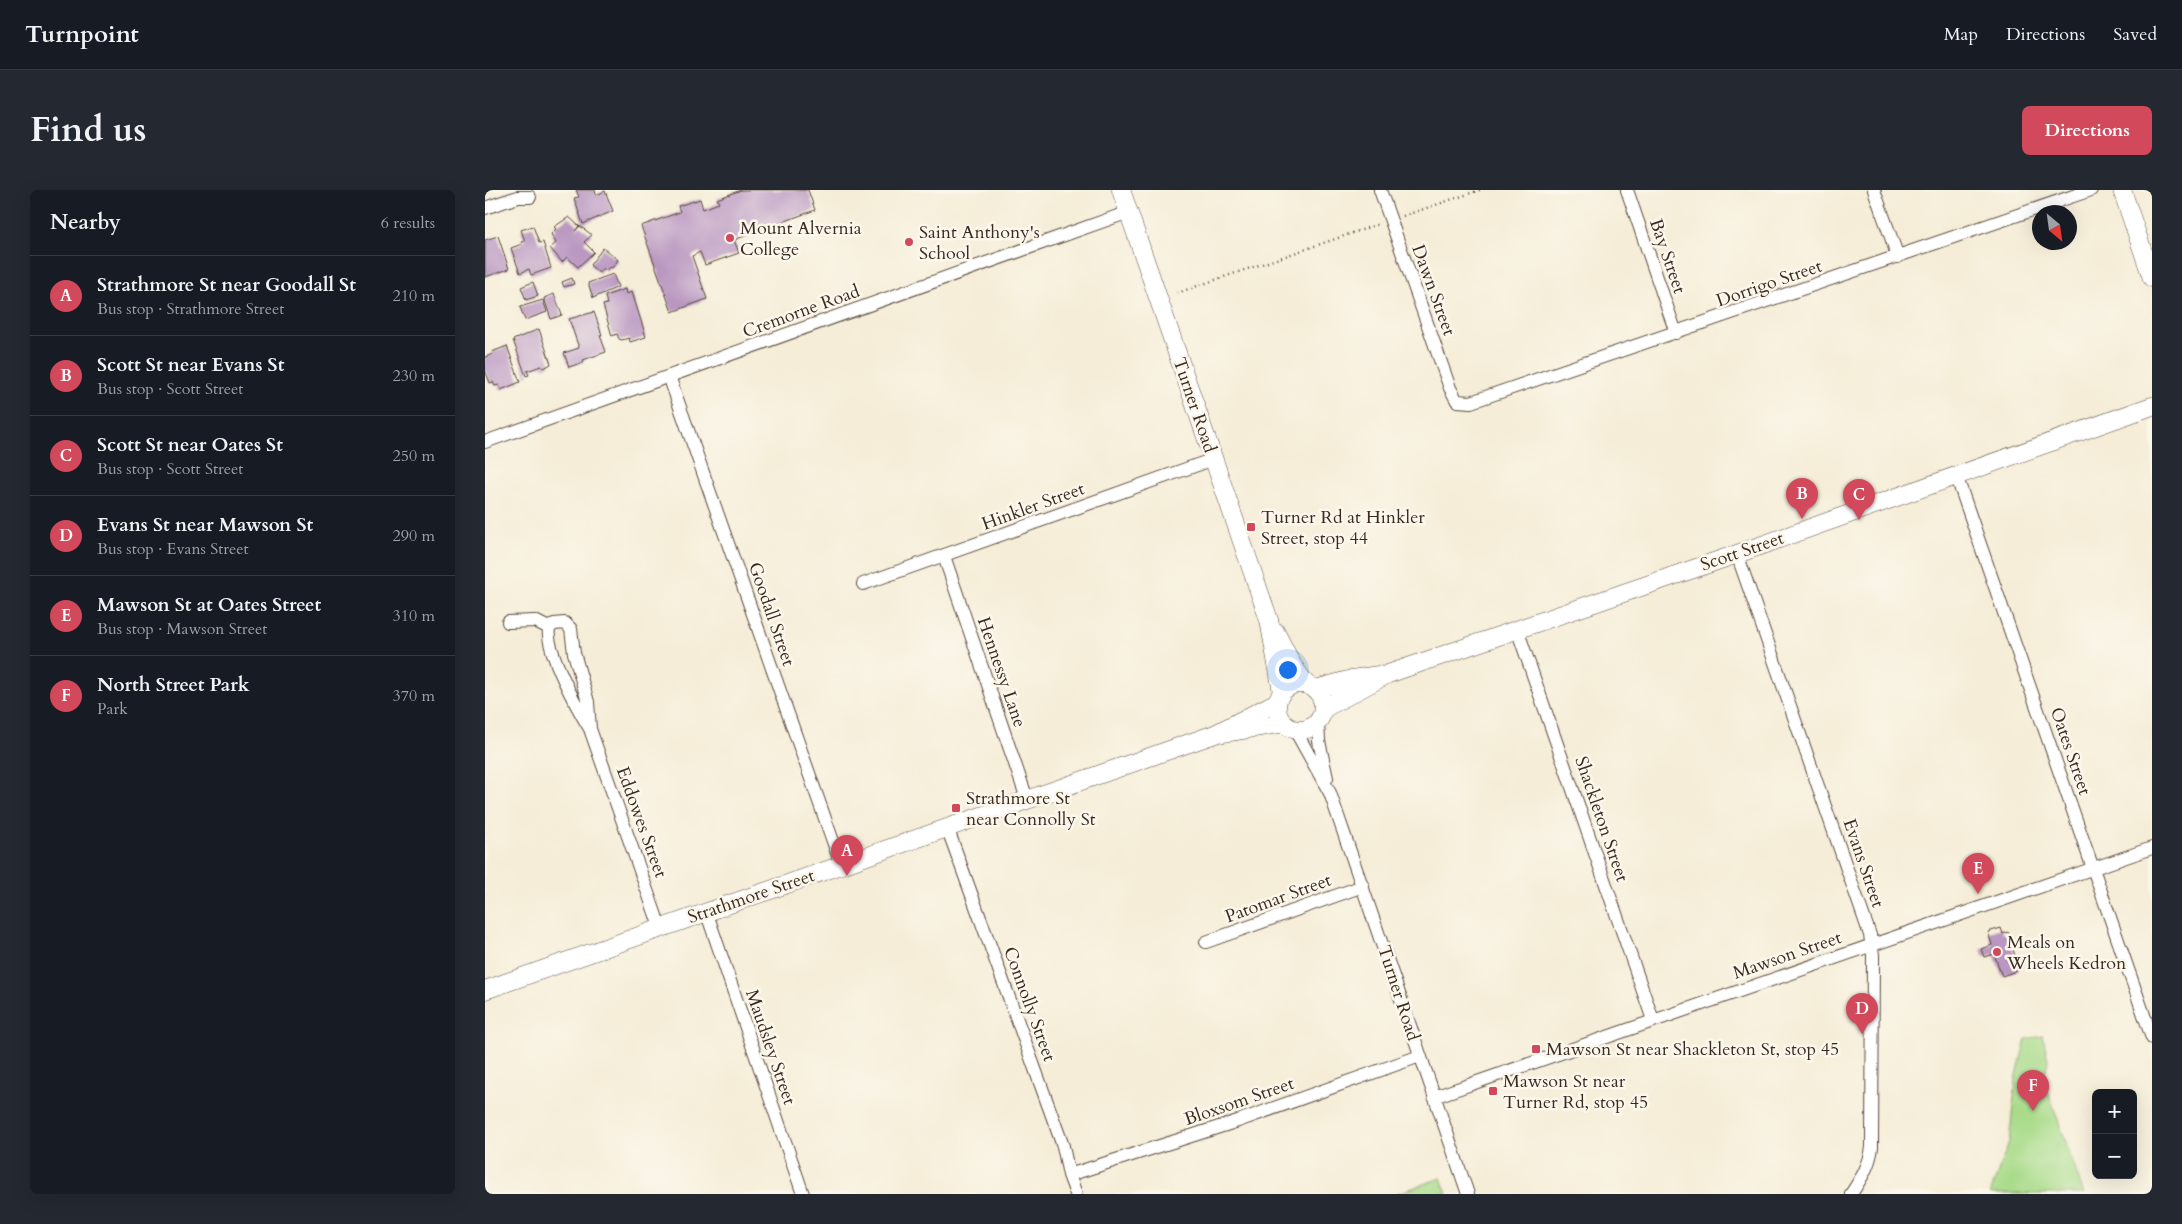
<!DOCTYPE html>
<meta charset="utf-8">
<style>
body{margin:0;font-family:Cardo,serif;background:#242831;color:#f1f3f6}
.controls{position:absolute;right:15px;bottom:15px;display:grid;overflow:hidden;border-radius:8px;box-shadow:0 5px 20px #0002}
.controls button{width:45px;height:45px;display:grid;place-items:center;padding:0;border:0;border-bottom:1px solid #363941;background:#171b24;color:#f1f3f6;font:25px sans-serif}
.compass{position:absolute;left:1547px;top:15px;width:45px;height:45px;border-radius:50%;background:#171b24;box-shadow:0 5px 20px #0002;rotate:151deg}
.you{position:absolute;left:802px;top:479px;width:18px;height:18px;margin:-12px;border:4px solid #fff;border-radius:50%;background:#1a73e8;box-shadow:0 0 0 8px #1a73e833}
.badge{display:grid;place-items:center;width:32px;height:32px;border-radius:50%;background:#d1495b;color:#fff;font-size:16px;font-weight:700}
.pin{position:absolute;translate:-50% -41px;filter:drop-shadow(0 1px 2px #0008)}
.pin::after{content:'';position:absolute;top:26px;width:18px;height:15px;background:inherit;clip-path:polygon(0 0,100% 0,50% 100%)}
.list{margin:0;padding:0;list-style:none}
h2{display:flex;justify-content:space-between;align-items:center;height:65px;margin:0;padding:0 20px;font-size:21px}
h2 small{font-size:16px;font-weight:400;color:#9ea1a6}
.list li{display:grid;grid-template-columns:32px 1fr auto;gap:15px;align-items:center;box-sizing:border-box;height:80px;padding:0 20px;border-top:1px solid #363941}
.list b{display:block;font-size:19px;white-space:nowrap}
.list p{margin:0;font-size:16px;white-space:nowrap;color:#9ea1a6}
.list em{font-size:16px;font-style:normal;color:#9ea1a6}
.map{position:relative;flex:none;width:1667px;height:1004px;overflow:hidden;border-radius:8px}
header{display:flex;align-items:center;gap:30px;box-sizing:border-box;height:70px;padding:0 25px;background:#171b24;border-bottom:1px solid #363941}
header strong{font-size:24px}
nav{display:flex;gap:28px;margin-inline-start:auto;font-size:18px}
.intro{display:flex;align-items:center;justify-content:space-between;box-sizing:border-box;height:120px;padding:0 30px}
h1{margin:0;font-size:35px}
.button{padding:12px 22px;border-radius:8px;background:#d1495b;color:#fff;font-size:18px;font-weight:700}
main{display:flex;gap:30px;padding:0 30px}
aside{flex:1;background:#171b24;border-radius:8px;box-shadow:0 5px 20px #0002}
.map>svg:first-child{display:block}
.green{fill:#a9db8a;stroke:#728254}
.building{fill:#b997c1}
.lines{fill:none;stroke-linecap:round;stroke-linejoin:round}
.street-casing{stroke:#57473a;stroke-width:14}
.secondary-casing{stroke:#57473a;stroke-width:19}
.path{stroke:#57473a;stroke-width:2.5;stroke-dasharray:1 4;stroke-linecap:butt}
.street{stroke:#fff;stroke-width:12}
.secondary{stroke:#fff;stroke-width:18}
.poi-dot{fill:#d1495b;stroke:#fbf7ec;stroke-width:2}
.labels{text-anchor:middle;stroke-width:5;stroke-linejoin:round;paint-order:stroke}
.poi-label{font-size:18px;fill:#3b2a1e;stroke:#fbf7ec;text-anchor:start}
.street-label{font-size:18px;fill:#3b2a1e;stroke:#fbf7ec}
</style>
<header>
<strong>Turnpoint</strong>
<nav><a>Map</a><a>Directions</a><a>Saved</a></nav>
</header>
<div class="intro"><h1>Find us</h1><a class="button">Directions</a></div>
<main>
<aside>
<h2>Nearby<small>6 results</small></h2>
<ul class="list">
<li><span class="badge">A</span><div><b>Strathmore St near Goodall St</b><p>Bus stop · Strathmore Street</p></div><em>210 m</em></li>
<li><span class="badge">B</span><div><b>Scott St near Evans St</b><p>Bus stop · Scott Street</p></div><em>230 m</em></li>
<li><span class="badge">C</span><div><b>Scott St near Oates St</b><p>Bus stop · Scott Street</p></div><em>250 m</em></li>
<li><span class="badge">D</span><div><b>Evans St near Mawson St</b><p>Bus stop · Evans Street</p></div><em>290 m</em></li>
<li><span class="badge">E</span><div><b>Mawson St at Oates Street</b><p>Bus stop · Mawson Street</p></div><em>310 m</em></li>
<li><span class="badge">F</span><div><b>North Street Park</b><p>Park</p></div><em>370 m</em></li>
</ul>
</aside>
<div class="map">
<svg width="1667" height="1004" viewBox="0 0 1667 1004">
<rect width="100%" height="100%" fill="#fbf7ec"/>
<filter id="ink" filterUnits="userSpaceOnUse"><feTurbulence type="fractalNoise" baseFrequency=".02" numOctaves="2"/><feDisplacementMap in="SourceGraphic" scale="10" xChannelSelector="R" yChannelSelector="G"/><feConvolveMatrix kernelMatrix="1 2 1 2 8 2 1 2 1" color-interpolation-filters="sRGB"/></filter>
<filter id="wash" filterUnits="userSpaceOnUse"><feTurbulence type="fractalNoise" baseFrequency=".0096" numOctaves="4" result="noise"/><feDisplacementMap in="SourceGraphic" scale="20" xChannelSelector="R" yChannelSelector="G"/><feGaussianBlur stdDeviation="1.12" result="paint"/><feColorMatrix in="noise" values="0 0 0 0 0 0 0 0 0 0 0 0 0 0 0 0 0 1.4 0 .05"/><feComposite in="paint" operator="in"/></filter>
<g filter="url(#wash)">
<rect width="100%" height="100%" fill="#f5edd7"/>
<path class="green" d="M1558,846L1563,870L1559,890L1599,1004H1505L1524,952L1531,889L1541,849Z
M956,988L962,1004H910Z"/>
<g id="blocks">
<path class="building" d="M91,0H110L111,5L120,1L128,21L98,34L89,8L94,7Z
M256,0H323L330,20L249,50L254,63L220,75L215,62L207,66L222,109L187,122L156,36L195,22L193,16L215,9L218,19L234,13L232,9Z
M84,27L94,36L90,41L95,36L107,45L99,52L109,62L93,77L82,67L77,72L65,58L71,53L66,44L71,39L69,37Z
M48,36L54,53L58,52L66,78L46,85L44,79L35,83L26,58L37,54L36,52L40,51L36,40Z
M13,46L24,79L0,87V50Z
M118,58L133,70L127,78L124,77L121,81L118,78L114,83L105,75Z
M128,84L133,97L108,108L103,93Z
M87,88L89,94L79,97L77,92Z
M48,92L53,106L41,110L36,97Z
M140,99L141,104L147,102L161,147L145,152L144,148L137,150L134,149L132,144L127,146L118,115L122,114L120,106Z
M69,104L77,125L66,129L59,108Z
M58,110L62,122L40,130L35,117Z
M109,122L117,145H115L121,162L98,170L99,172L84,177L79,163L94,158L84,129Z
M54,139L66,174L59,178L56,176L42,181L44,185L41,186L28,150Z
M22,156L35,192L16,200L14,195L10,196L8,192L5,193L0,180V167L8,164L7,162Z
M1516,738L1518,744L1523,742L1534,780L1517,786L1509,764L1499,767L1496,759L1507,755L1503,742Z"/>
</g>
</g>
<g filter="url(#ink)">
<use href="#blocks" fill-opacity="0" stroke="#57473a" stroke-width="1"/>
<g class="lines">
<g class="street-casing">
<path id="street" d="M895,0L965,198L972,211L986,212L1606,0
M1142,0L1191,143
M1389,0L1413,67
M0,18L33,7H45
M184,186L356,674
M0,252L644,22
M1471,285L1667,848
M1252,364L1385,745L1388,765L1387,957C1385,975 1376,989 1366,1004
M459,366L542,609
M378,394L729,269
M23,432L50,431L64,438
M1032,439L1168,830
M833,532L834,551L842,588
M105,539L103,512L89,463L86,439L80,433L69,434L64,438C60,460 93,519 105,539L175,737
M810,540L845,603L983,1004
M462,637L578,956L584,985L591,1004
M221,721L318,1004
M721,752L878,696
M949,907L1667,658
M584,985L753,931L935,866"/>
</g>
<g class="secondary-casing">
<path id="secondary" d="M636,0L784,430L797,502
M1637,0L1667,88
M790,441L808,476L821,494
M792 517a23 23 0 1 1 46 0a23 23 0 1 1-46 0Z
M831,499L867,489L894,485
M838,519L903,484L1252,364L1667,216
M738,543C759,541 778,535 799,534
M0,800L730,544L792,512"/>
</g>
<path class="path" d="M918,26L995,0
M692,103L894,34"/>
<use href="#street" class="street"/>
<use href="#secondary" class="secondary"/>
</g>
</g>
<g class="poi-dot">
<circle cx="245" cy="48" r="5"/>
<circle cx="424" cy="52" r="5"/>
<rect x="761" y="332" width="10" height="10" rx="2.5"/>
<rect x="466" y="613" width="10" height="10" rx="2.5"/>
<circle cx="1512" cy="762" r="5"/>
<rect x="1046" y="854" width="10" height="10" rx="2.5"/>
<rect x="1003" y="896" width="10" height="10" rx="2.5"/>
</g>
<g class="labels">
<g class="poi-label">
<text x="255" y="44">Mount Alvernia<tspan x="255" dy="21">College</tspan></text>
<text x="434" y="48">Saint Anthony's<tspan x="434" dy="21">School</tspan></text>
<text x="776" y="333">Turner Rd at Hinkler<tspan x="776" dy="21">Street, stop 44</tspan></text>
<text x="481" y="614">Strathmore St<tspan x="481" dy="21">near Connolly St</tspan></text>
<text x="1522" y="758">Meals on<tspan x="1522" dy="21">Wheels Kedron</tspan></text>
<text x="1061" y="865">Mawson St near Shackleton St, stop 45</text>
<text x="1018" y="897">Mawson St near<tspan x="1018" dy="21">Turner Rd, stop 45</tspan></text>
</g>
<g class="street-label">
<text transform="translate(1183 66) rotate(71)" y="6">Bay Street</text>
<text transform="translate(1284 93) rotate(-19)" y="6">Dorrigo Street</text>
<text transform="translate(949 100) rotate(70)" y="6">Dawn Street</text>
<text transform="translate(316 121) rotate(-20)" y="6">Cremorne Road</text>
<text transform="translate(710 215) rotate(71)" y="6">Turner Road</text>
<text transform="translate(548 316) rotate(-20)" y="6">Hinkler Street</text>
<text transform="translate(1257 361) rotate(-19)" y="6">Scott Street</text>
<text transform="translate(287 424) rotate(71)" y="6">Goodall Street</text>
<text transform="translate(517 482) rotate(71)" y="6">Hennessy Lane</text>
<text transform="translate(1586 561) rotate(71)" y="6">Oates Street</text>
<text transform="translate(1117 629) rotate(71)" y="6">Shackleton Street</text>
<text transform="translate(157 632) rotate(70)" y="6">Eddowes Street</text>
<text transform="translate(1379 673) rotate(71)" y="6">Evans Street</text>
<text transform="translate(266 706) rotate(-19)" y="6">Strathmore Street</text>
<text transform="translate(793 708) rotate(-20)" y="6">Patomar Street</text>
<text transform="translate(1302 765) rotate(-19)" y="6">Mawson Street</text>
<text transform="translate(914 803) rotate(72)" y="6">Turner Road</text>
<text transform="translate(545 814) rotate(70)" y="6">Connolly Street</text>
<text transform="translate(286 857) rotate(71)" y="6">Maudsley Street</text>
<text transform="translate(754 911) rotate(-19)" y="6">Bloxsom Street</text>
</g>
</g>
</svg>
<div class="controls">
<button>+</button>
<button>−</button>
</div>
<svg class="compass" viewBox="-18 -18 36 36"><path d="M0-13l5 13h-10z" fill="#e53935"/><path d="M0 13l5-13h-10z" fill="#9ea1a6"/></svg>
<div class="you"></div>
<div class="pin badge" style="left:362px;top:686px">A</div>
<div class="pin badge" style="left:1317px;top:329px">B</div>
<div class="pin badge" style="left:1374px;top:330px">C</div>
<div class="pin badge" style="left:1377px;top:844px">D</div>
<div class="pin badge" style="left:1493px;top:704px">E</div>
<div class="pin badge" style="left:1548px;top:921px">F</div>
</div>
</main>
